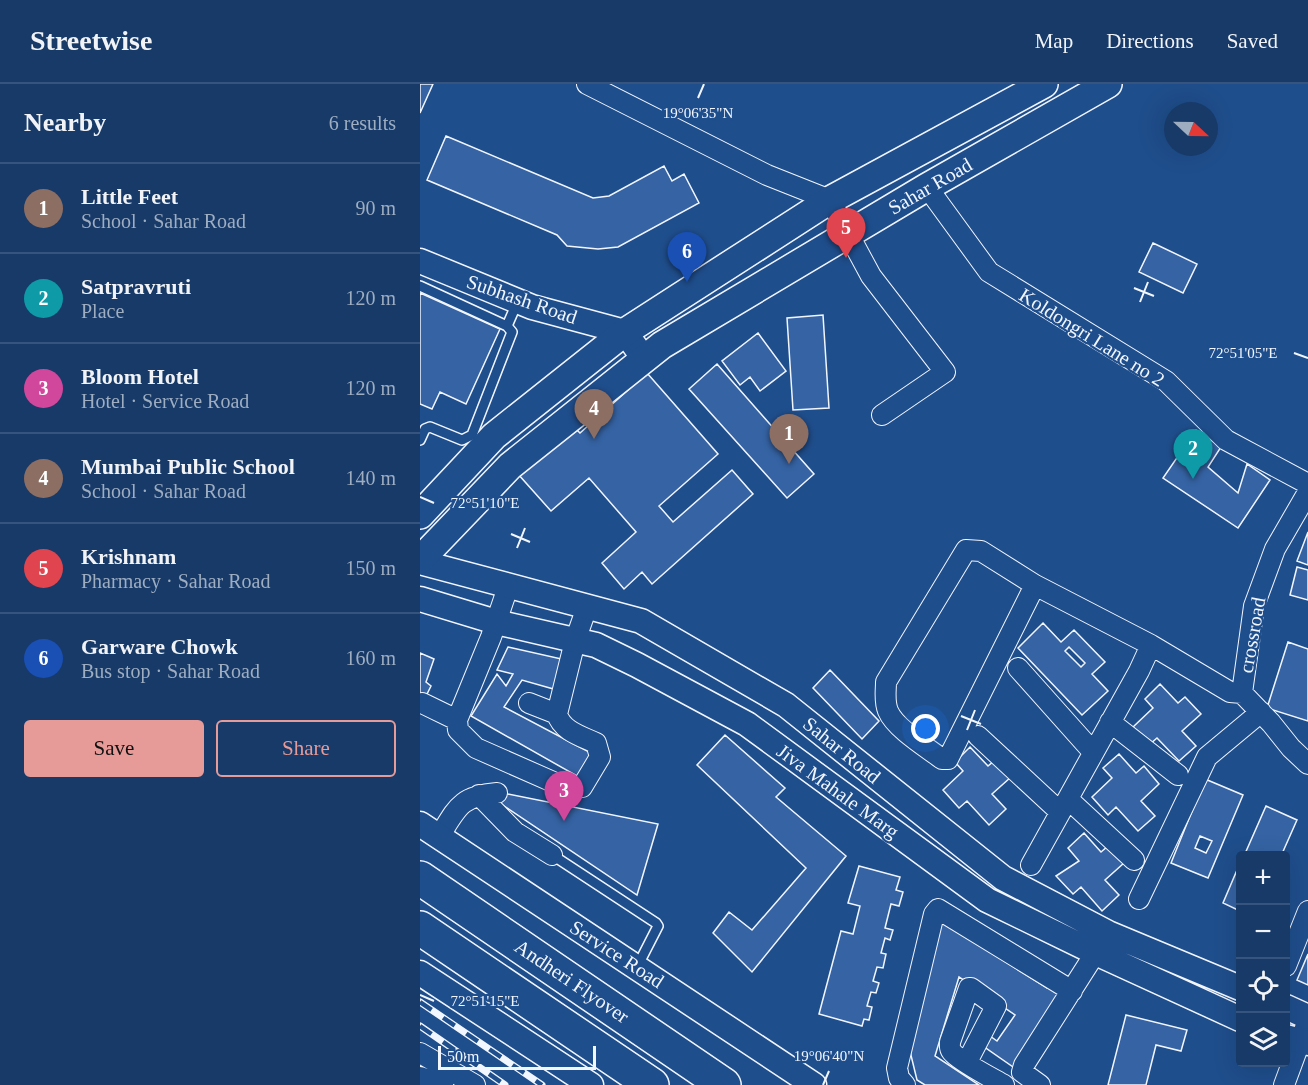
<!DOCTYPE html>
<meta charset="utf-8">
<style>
body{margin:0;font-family:Georgia,serif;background:#244571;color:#f1f3f6}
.controls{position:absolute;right:18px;bottom:18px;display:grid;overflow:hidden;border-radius:6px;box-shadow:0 6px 24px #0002}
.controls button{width:54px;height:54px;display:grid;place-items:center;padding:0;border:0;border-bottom:2px solid #36547d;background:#173a69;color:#f1f3f6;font:30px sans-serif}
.compass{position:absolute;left:744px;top:18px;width:54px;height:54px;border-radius:50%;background:#173a69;box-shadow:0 6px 24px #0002;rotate:112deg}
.scale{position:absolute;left:18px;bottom:15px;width:158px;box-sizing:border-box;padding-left:6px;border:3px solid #f2f6ff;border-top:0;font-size:16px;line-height:21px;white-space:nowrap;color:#f2f6ff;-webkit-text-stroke:4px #1f4e8c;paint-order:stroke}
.you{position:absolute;left:506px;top:645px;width:21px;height:21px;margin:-15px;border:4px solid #fff;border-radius:50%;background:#1a73e8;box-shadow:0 0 0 9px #1a73e833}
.badge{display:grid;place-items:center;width:39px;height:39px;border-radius:50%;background:#e69b98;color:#fff;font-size:20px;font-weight:700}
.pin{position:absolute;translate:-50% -50px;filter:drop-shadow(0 2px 3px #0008)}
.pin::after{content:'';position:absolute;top:32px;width:21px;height:18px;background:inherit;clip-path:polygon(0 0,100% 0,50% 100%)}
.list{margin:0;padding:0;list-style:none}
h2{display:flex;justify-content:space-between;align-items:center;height:78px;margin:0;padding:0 24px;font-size:26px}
h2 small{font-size:20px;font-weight:400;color:#9eadc0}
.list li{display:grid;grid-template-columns:39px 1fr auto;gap:18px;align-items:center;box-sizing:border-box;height:90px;padding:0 24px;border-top:2px solid #36547d}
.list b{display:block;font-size:22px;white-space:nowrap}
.list p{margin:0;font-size:20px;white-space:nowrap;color:#9eadc0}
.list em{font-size:20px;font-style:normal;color:#9eadc0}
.actions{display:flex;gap:12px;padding:18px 24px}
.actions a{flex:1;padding:14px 0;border:2px solid #e69b98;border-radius:6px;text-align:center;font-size:21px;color:#e69b98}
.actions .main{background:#e69b98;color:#111}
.icon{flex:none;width:33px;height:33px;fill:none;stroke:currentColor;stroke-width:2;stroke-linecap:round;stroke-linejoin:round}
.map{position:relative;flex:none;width:888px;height:1001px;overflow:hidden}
header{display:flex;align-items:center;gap:36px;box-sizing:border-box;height:84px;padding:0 30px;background:#173a69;border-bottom:2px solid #36547d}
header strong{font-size:28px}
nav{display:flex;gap:33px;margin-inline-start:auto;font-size:21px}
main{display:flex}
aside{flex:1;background:#173a69}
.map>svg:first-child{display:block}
.building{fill:#3563a3;stroke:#f2f6ff;stroke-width:1.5;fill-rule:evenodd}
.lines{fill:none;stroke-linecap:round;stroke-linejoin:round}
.service-casing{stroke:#f2f6ff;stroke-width:12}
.minor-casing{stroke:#f2f6ff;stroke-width:22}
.tertiary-casing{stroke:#f2f6ff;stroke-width:27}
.secondary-casing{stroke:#f2f6ff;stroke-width:30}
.motorway-casing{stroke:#f2f6ff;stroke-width:36}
.service{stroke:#1f4e8c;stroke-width:9}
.minor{stroke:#1f4e8c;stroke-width:20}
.tertiary{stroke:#1f4e8c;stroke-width:24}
.secondary{stroke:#1f4e8c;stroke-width:27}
.motorway{stroke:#1f4e8c;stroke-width:33}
.rail-casing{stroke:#f2f6ff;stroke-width:7}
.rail{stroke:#1f4e8c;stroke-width:4.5;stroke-dasharray:14;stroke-linecap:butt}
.ticks{fill:none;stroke:#f2f6ff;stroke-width:2}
.labels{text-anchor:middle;stroke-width:4.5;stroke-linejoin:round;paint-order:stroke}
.street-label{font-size:20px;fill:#f2f6ff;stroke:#1f4e8c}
.ticks-label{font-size:15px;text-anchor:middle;fill:#f2f6ff;stroke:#1f4e8c;stroke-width:4.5;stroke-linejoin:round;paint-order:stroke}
</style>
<header>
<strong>Streetwise</strong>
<nav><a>Map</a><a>Directions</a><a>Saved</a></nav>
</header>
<main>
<aside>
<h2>Nearby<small>6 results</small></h2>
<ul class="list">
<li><span class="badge" style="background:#8d6e63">1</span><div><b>Little Feet</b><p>School · Sahar Road</p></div><em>90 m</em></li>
<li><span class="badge" style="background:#0f9aa8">2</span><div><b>Satpravruti</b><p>Place</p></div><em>120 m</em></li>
<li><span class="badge" style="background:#d1479c">3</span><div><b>Bloom Hotel</b><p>Hotel · Service Road</p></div><em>120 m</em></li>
<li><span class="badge" style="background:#8d6e63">4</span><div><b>Mumbai Public School</b><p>School · Sahar Road</p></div><em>140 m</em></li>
<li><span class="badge" style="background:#e0444e">5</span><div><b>Krishnam</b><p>Pharmacy · Sahar Road</p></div><em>150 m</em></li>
<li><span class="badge" style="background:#1a4fb4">6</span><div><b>Garware Chowk</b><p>Bus stop · Sahar Road</p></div><em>160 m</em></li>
</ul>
<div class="actions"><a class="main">Save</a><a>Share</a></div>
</aside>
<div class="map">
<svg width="888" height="1001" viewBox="0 0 888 1001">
<rect width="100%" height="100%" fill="#1f4e8c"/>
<path class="building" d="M0,0H13L0,29Z
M26,52L173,114L189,112L244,82L252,97L264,90L279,119L198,163L178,165L147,162L137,151L7,96Z
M733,159L777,180L763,209L719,188Z
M0,209L80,245L46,320L20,308L12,325L0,320Z
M403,231L409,324L373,326L367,234Z
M338,249L366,287L340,307L330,293L320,301L302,277Z
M297,280L394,390L367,414L269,305Z
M227,289L298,370L239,422L253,438L312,386L333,410L232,500L222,488L204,505L182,479L216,448L169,394L131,427L98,390L153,342L160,349Z
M776,346L801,363L788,383L818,409L827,380L850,396L818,444L743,394Z
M888,448V481L877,477Z
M877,483L888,486V516L870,511Z
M623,539L641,558L654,546L685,578L672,590L688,607L662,631L598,564ZM649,563L665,579L661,583L645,567Z
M868,558L888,565V637L847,624Z
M88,563L146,576L137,606L102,596L84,623L173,670L157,692L51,632L77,590L86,602L93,590L77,586Z
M0,569L14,575L6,598L11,602L5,614L0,612Z
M410,586L459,637L442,655L393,604Z
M740,600L758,619L765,613L781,630L762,647L776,662L759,677L737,654L729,661L713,643L733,624L725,615Z
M305,651L365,704L356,713L426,772L332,888L293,849L309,828L332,846L386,784L277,681Z
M550,663L568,682L575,676L591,693L572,710L586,725L569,741L547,717L539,724L523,706L543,687L535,678Z
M699,670L716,689L724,682L739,700L721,717L735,732L718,747L696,723L688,731L672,713L692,694L683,684Z
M785,695L823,711L788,794L751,779ZM780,752L792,757L786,769L775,764Z
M83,709L238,740L217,811L81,720Z
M846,722L877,736L861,772H824Z
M664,749L681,768L688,762L704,779L685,796L699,811L682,827L661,803L653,810L636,792L659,777L648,764Z
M820,779V827L803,819Z
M439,782L480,793L476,806L483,808L479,822L471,820L465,844L473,846L470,856L465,854L461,869L466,870L463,884L457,883L453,897L459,899L456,909L451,908L447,922L452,923L449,936L444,935L442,942L399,930L421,847L433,850L440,822L428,819Z
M516,834L627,904L631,899L647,910L596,985L563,962L570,952L577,957L595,931L539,893L515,972L559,1001H505L497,996L487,955Z
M888,870V901L877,896Z
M706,931L767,946L761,967L736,961L726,1001H688Z"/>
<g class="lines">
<g class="service-casing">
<path id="service" d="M0,202L87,242
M0,356L5,345L10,343L42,356L52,351L92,248L87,242L97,219
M140,776L236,839L238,842L217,883"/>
</g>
<g class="minor-casing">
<path id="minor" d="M167,0L347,91L410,116L451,192L525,288L462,331
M507,103L569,188L746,297L806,356L888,400
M888,408L855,465L834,522L822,609L851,639L871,664L888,680
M88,503L71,553L37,636L38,646L56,664L149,705L162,703L180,673L176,659C161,652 142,647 137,630L155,557L167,523
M731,561L810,608L822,609
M598,584L673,668
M2,619L37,636
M109,619L137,630
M690,638L758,691
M558,652L640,728
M59,711L95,748L132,771
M648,715L714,776
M19,753C37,724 40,712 77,709
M611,781L719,587L731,561L615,501L561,467L546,466L466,598C466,607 464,617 468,627C475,644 506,663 522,675H528L615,501
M719,815L787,673L841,628
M866,882L888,827
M0,969L55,1001
M547,978L576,922L551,904H549L530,958C530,963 529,964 532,968C539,977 572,994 584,1001
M0,993L23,1001
M485,1001L479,994L477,984L514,830L518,825L652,907
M620,1001L602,988L604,981L683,857
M864,1001L888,936"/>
</g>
<g class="tertiary-casing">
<path id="tertiary" d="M0,177L112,223L205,248L224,275
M0,478L221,537L366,621L583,794L688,849L820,904
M0,515L76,538L176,561L217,581L327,640L567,816L676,869L820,935
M0,740L394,1001
M0,889L171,1001
M866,923L888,933
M866,953L888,959"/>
</g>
<g class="secondary-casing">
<path id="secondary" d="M0,431L74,352L205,248L410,116L624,0
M0,476L90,382L242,261L507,103L688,0"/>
</g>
<g class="motorway-casing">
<path id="motorway" d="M0,794L304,1001
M0,844L232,1001"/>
</g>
<use href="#service" class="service"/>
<use href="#minor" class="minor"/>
<use href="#tertiary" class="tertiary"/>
<use href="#secondary" class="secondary"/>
<use href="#motorway" class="motorway"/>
<g class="rail-casing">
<path id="rail" d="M0,918L122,1001
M0,942L85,1001"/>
</g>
<use href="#rail" class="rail"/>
</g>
<path class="ticks" d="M278,14L284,0M714,204L734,212M720,218L728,198M874,269L888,274M0,413L14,419M91,450L110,458M97,464L105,444M541,632L561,640M547,646L555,626M0,911L14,917M403,1001L409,987"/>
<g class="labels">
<g class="street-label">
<text transform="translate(510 102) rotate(-30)" y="7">Sahar Road</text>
<text transform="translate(102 215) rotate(19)" y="7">Subhash Road</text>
<text transform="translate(672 253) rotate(32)" y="7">Koldongri Lane no 2</text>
<text transform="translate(832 551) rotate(-80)" y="7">crossroad</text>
<text transform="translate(422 666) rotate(39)" y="7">Sahar Road</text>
<text transform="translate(418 707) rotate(36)" y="7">Jiva Mahale Marg</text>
<text transform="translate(197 870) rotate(33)" y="7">Service Road</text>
<text transform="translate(152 897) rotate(34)" y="7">Andheri Flyover</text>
</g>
</g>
<g class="ticks-label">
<text x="278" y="34">19°06'35"N</text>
<text x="823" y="274">72°51'05"E</text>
<text x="65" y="424">72°51'10"E</text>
<text x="65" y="922">72°51'15"E</text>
<text x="409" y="977">19°06'40"N</text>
</g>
</svg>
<div class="controls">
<button>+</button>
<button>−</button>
<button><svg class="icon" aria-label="locate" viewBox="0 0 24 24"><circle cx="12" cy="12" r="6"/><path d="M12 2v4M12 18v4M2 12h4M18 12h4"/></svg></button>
<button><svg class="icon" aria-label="layers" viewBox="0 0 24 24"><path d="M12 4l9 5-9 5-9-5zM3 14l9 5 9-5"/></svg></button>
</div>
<svg class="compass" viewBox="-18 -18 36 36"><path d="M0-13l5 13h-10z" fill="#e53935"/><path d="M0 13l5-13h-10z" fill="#9eadc0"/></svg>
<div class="scale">50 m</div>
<div class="you"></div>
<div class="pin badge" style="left:369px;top:380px;background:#8d6e63">1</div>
<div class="pin badge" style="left:773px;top:395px;background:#0f9aa8">2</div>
<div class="pin badge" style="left:144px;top:737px;background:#d1479c">3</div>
<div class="pin badge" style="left:174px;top:355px;background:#8d6e63">4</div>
<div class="pin badge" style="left:426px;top:174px;background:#e0444e">5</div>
<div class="pin badge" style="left:267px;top:198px;background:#1a4fb4">6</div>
</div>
</main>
